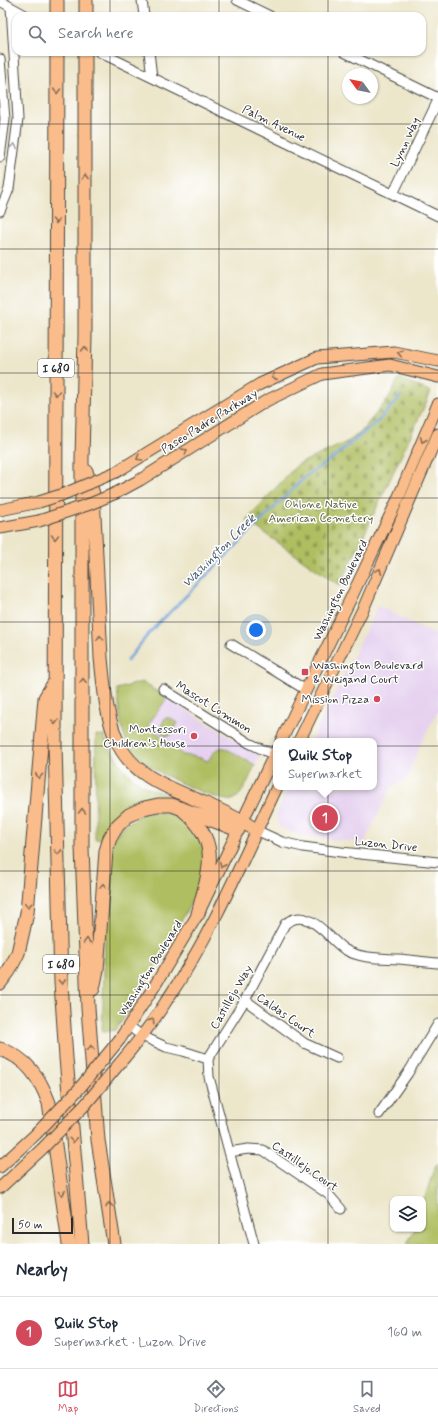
<!DOCTYPE html>
<meta charset="utf-8">
<style>
body{margin:0;font-family:Mynerve,sans-serif;background:#f2f2f3;color:#1f2937}
.controls{position:absolute;right:12px;bottom:12px;display:grid;overflow:hidden;border-radius:8px;box-shadow:0 1px 3px #0004}
.controls button{width:36px;height:36px;display:grid;place-items:center;padding:0;border:0;border-bottom:1px solid #e0e1e3;background:#fff;color:#1f2937;font:20px sans-serif}
.compass{position:absolute;left:342px;top:68px;width:36px;height:36px;border-radius:50%;background:#fff;box-shadow:0 1px 3px #0004;rotate:303deg}
.scale{position:absolute;left:12px;bottom:10px;width:61px;box-sizing:border-box;padding-left:4px;border:2px solid #2b2b2b;border-top:0;font-size:11px;line-height:14px;white-space:nowrap;color:#2b2b2b;-webkit-text-stroke:3px #fff;paint-order:stroke}
.you{position:absolute;left:256px;top:630px;width:14px;height:14px;margin:-10px;border:3px solid #fff;border-radius:50%;background:#1a73e8;box-shadow:0 0 0 6px #1a73e833}
.badge{display:grid;place-items:center;width:26px;height:26px;border-radius:50%;background:#d1495b;color:#fff;font-size:13px;font-weight:700}
.pin{position:absolute;translate:-50% -50%;border:2px solid #fff;box-shadow:0 1px 4px #0006}
.popup{position:absolute;left:273px;top:738px;width:104px;height:52px;box-sizing:border-box;display:grid;place-content:center;border-radius:8px;background:#fff;filter:drop-shadow(0 1px 3px #0005);font-size:13px;white-space:nowrap;color:#747a83}
.popup b{font-size:15px;color:#1f2937}
.popup::after{content:'';position:absolute;left:50%;top:100%;margin-left:-8px;border:8px solid transparent;border-top-color:#fff}
.list{margin:0;padding:0;list-style:none}
h2{display:flex;justify-content:space-between;align-items:center;height:52px;margin:0;padding:0 16px;font-size:17px}
h2 small{font-size:13px;font-weight:400;color:#747a83}
.list li{display:grid;grid-template-columns:26px 1fr auto;gap:12px;align-items:center;box-sizing:border-box;height:72px;padding:0 16px;border-top:1px solid #e0e1e3}
.list b{display:block;font-size:15px;white-space:nowrap}
.list p{margin:0;font-size:13px;white-space:nowrap;color:#747a83}
.list em{font-size:13px;font-style:normal;color:#747a83}
.icon{flex:none;width:22px;height:22px;fill:none;stroke:currentColor;stroke-width:2;stroke-linecap:round;stroke-linejoin:round}
.map{position:relative;flex:none;width:438px;height:1244px;overflow:hidden}
.search{position:absolute;background:#fff;box-shadow:0 1px 3px #0004;left:12px;right:12px;top:12px;height:44px;display:flex;align-items:center;gap:10px;box-sizing:border-box;padding:0 14px;border-radius:12px;color:#747a83;font-size:15px}
.sheet{height:124px;background:#fff}
nav{display:flex;justify-content:space-around;align-items:center;box-sizing:border-box;height:56px;border-top:1px solid #e0e1e3;background:#fff;font-size:11px;color:#747a83}
nav a{display:grid;justify-items:center;gap:2px}
nav .on{color:#d1495b}
.map>svg:first-child{display:block}
.built{fill:#e6d2f0}
.green{fill:#afbe60;stroke:#6d7446}
.cemetery{fill:url(#cemetery-stones);stroke:#6d7446}
.park{fill:url(#park-dots);stroke:#6d7446}
.lines{fill:none;stroke-linecap:round;stroke-linejoin:round}
.stream{stroke:#72a1db;stroke-width:2.5}
.minor-casing{stroke:#484743;stroke-width:11}
.major-casing{stroke:#484743;stroke-width:13}
.highway-casing{stroke:#484743;stroke-width:15}
.minor{stroke:#fff;stroke-width:9}
.major{stroke:#f9bc8a;stroke-width:11}
.highway{stroke:#f9bc8a;stroke-width:13}
.major-bridge-casing{stroke:#484743;stroke-width:13;stroke-linecap:butt}
.major-bridge{stroke:#f9bc8a;stroke-width:11}
.oneway{stroke:#886c56}
.oneway2{stroke:#a0a0a0}
.grid{fill:none;stroke:#2b2b2b;stroke-width:1;stroke-opacity:0.55}
.poi-dot{fill:#d1495b;stroke:#fff;stroke-width:1.5}
.labels{text-anchor:middle;stroke-width:3;stroke-linejoin:round;paint-order:stroke}
.shield{fill:#fff;stroke:#6b6b6b;stroke-width:1}
.shield-label{font-size:11px;font-weight:bold;fill:#2b2b2b}
.street-label{font-size:12px;fill:#2b2b2b;stroke:#fff}
.park-label{font-size:12px;fill:#595e3e;stroke:#fff}
.poi-label{font-size:12px;fill:#2b2b2b;stroke:#fff;text-anchor:end}
.water-label{font-size:13px;font-style:italic;fill:#475a71;stroke:#fff}
</style>
<div class="map">
<svg width="438" height="1244" viewBox="0 0 438 1244">
<defs>
<pattern id="cemetery-stones" width="16" height="16" patternUnits="userSpaceOnUse"><rect width="16" height="16" fill="#afbe60"/><path d="M2 7V4a2 2 0 0 1 4 0v3zM10 15v-3a2 2 0 0 1 4 0v3z" fill="#8f9b4f"/></pattern>
<pattern id="park-dots" width="8" height="8" patternUnits="userSpaceOnUse"><rect width="8" height="8" fill="#afbe60"/><path d="M2 2h.1M6 6h.1" fill="none" stroke="#8f9b4f" stroke-width="1.8" stroke-linecap="round"/></pattern>
</defs>
<rect width="100%" height="100%" fill="#fff"/>
<filter id="ink" filterUnits="userSpaceOnUse"><feTurbulence type="fractalNoise" baseFrequency=".025" numOctaves="2"/><feDisplacementMap in="SourceGraphic" scale="8" xChannelSelector="R" yChannelSelector="G"/><feConvolveMatrix kernelMatrix="1 2 1 2 8 2 1 2 1" color-interpolation-filters="sRGB"/></filter>
<filter id="wash" filterUnits="userSpaceOnUse"><feTurbulence type="fractalNoise" baseFrequency=".012" numOctaves="4" result="noise"/><feDisplacementMap in="SourceGraphic" scale="16" xChannelSelector="R" yChannelSelector="G"/><feGaussianBlur stdDeviation="0.9" result="paint"/><feColorMatrix in="noise" values="0 0 0 0 0 0 0 0 0 0 0 0 0 0 0 0 0 1.4 0 .05"/><feComposite in="paint" operator="in"/></filter>
<g filter="url(#wash)">
<rect width="100%" height="100%" fill="#ece6ca"/>
<path class="built" d="M378,606L438,636V711L421,743L406,780L391,787L364,843L301,836L279,827L276,815L289,787H374V741H311Z
M167,698L260,756L255,765L225,748L221,747L217,748L208,761L198,757L197,758L193,756L183,755L148,725Z"/>
<path class="green" d="M142,682L167,698L148,725L183,755L193,756L197,758L198,757L208,761C212,755 215,746 225,748L255,765C251,774 242,798 232,800C220,803 162,775 151,767C142,761 131,749 126,740C120,729 119,703 117,689Z
M96,735L104,736C114,756 126,778 148,788C153,790 160,792 165,794L164,797L136,805L104,839H95Z
M158,812C162,813 168,813 173,814C195,822 208,848 204,871C202,877 198,884 196,891C186,914 173,936 160,958C145,982 133,1008 115,1030L102,1032L107,877L114,838L123,826L142,814Z
M438,1163V1244H407L415,1229H423V1203L435,1166Z"/>
<path class="cemetery" d="M399,378L431,392L340,586L246,520L297,465L349,441L360,433L388,399Z"/>
<path class="park" d="M165,718H170L178,723L171,735L165,736L161,733L160,728Z"/>
<g class="lines">
<path class="stream" d="M127,661L150,632L305,477L334,457L378,421L401,396"/>
</g>
</g>
<g filter="url(#ink)">
<g class="lines">
<g class="minor-casing">
<path id="minor" d="M142,0L144,16
M237,0L270,16
M0,1L27,16
M99,52L438,216
M149,52L152,77
M344,52L438,98
M0,59L5,119L0,157
M393,194L438,100
M0,211L9,189L18,119L11,7
M231,644L306,690
M163,689L249,743L274,755
M256,830L282,842L303,847L341,852L438,862
M245,1000L304,1043L337,1058
M129,1026L142,1036L166,1047L183,1051L208,1059
M379,1114L408,1073L438,1024
M229,1152L248,1149L263,1150L328,1194L341,1209
M254,1244L209,1077L208,1059L245,1000L285,924C308,905 327,937 344,949C360,959 380,958 398,959C411,960 425,962 438,963"/>
</g>
<g class="major-casing">
<path id="major" d="M116,472L260,384L317,358L394,352L438,361
M116,493L140,480L266,401L322,374L390,365L438,377
M0,510L39,502
M0,528L39,521
M281,741L350,600L397,501L438,404
M299,741L364,607L438,434
M120,1039L154,987L198,914L276,751
M120,1063C137,1043 153,1022 167,1000C212,934 243,859 277,787
M0,1167L36,1134
M0,1188L42,1149"/>
</g>
<g class="highway-casing">
<path id="highway" d="M57,16V0
M86,16V0
M57,52L55,744L61,982L66,1058L82,1244
M85,52V336L82,458V847L88,1008L98,1140L114,1244
M86,471L93,494L101,658C104,687 106,719 119,745C134,775 167,787 197,800C217,809 238,818 256,830
M184,811C223,843 208,873 198,914
M0,983L9,971L18,953L27,913L45,698L54,683
M93,989L97,970L106,851L110,838L118,825L129,815L144,808L158,805H172L238,830
M0,1049C27,1058 40,1078 49,1103L69,1244"/>
</g>
<use href="#minor" class="minor"/>
<use href="#major" class="major"/>
<use href="#highway" class="highway"/>
<g class="major-bridge-casing">
<path id="major-bridge" d="M39,502L64,494L116,472
M39,521L90,504L116,493
M36,1134L78,1090L120,1039
M42,1149L85,1105L120,1063"/>
</g>
<use href="#major-bridge" class="major-bridge"/>
</g>
<defs><path id="oneway-chevron" d="M-2-3.5L2.5 0L-2 3.5" fill="none" stroke-width="1.6" stroke-linecap="round" stroke-linejoin="round"/></defs>
<g class="oneway">
<use href="#oneway-chevron" transform="translate(57 91) rotate(90)"/>
<use href="#oneway-chevron" transform="translate(85 177) rotate(-90)"/>
<use href="#oneway-chevron" transform="translate(56 221) rotate(90)"/>
<use href="#oneway-chevron" transform="translate(85 349) rotate(-89)"/>
<use href="#oneway-chevron" transform="translate(400 353) rotate(-168)"/>
<use href="#oneway-chevron" transform="translate(274 377) rotate(156)"/>
<use href="#oneway-chevron" transform="translate(56 393) rotate(90)"/>
<use href="#oneway-chevron" transform="translate(423 440) rotate(113)"/>
<use href="#oneway-chevron" transform="translate(185 451) rotate(-32)"/>
<use href="#oneway-chevron" transform="translate(139 458) rotate(150)"/>
<use href="#oneway-chevron" transform="translate(55 537) rotate(90)"/>
<use href="#oneway-chevron" transform="translate(379 571) rotate(-66)"/>
<use href="#oneway-chevron" transform="translate(100 638) rotate(-93)"/>
<use href="#oneway-chevron" transform="translate(83 681) rotate(-90)"/>
<use href="#oneway-chevron" transform="translate(55 722) rotate(90)"/>
<use href="#oneway-chevron" transform="translate(39 776) rotate(95)"/>
<use href="#oneway-chevron" transform="translate(82 811) rotate(-90)"/>
<use href="#oneway-chevron" transform="translate(58 852) rotate(89)"/>
<use href="#oneway-chevron" transform="translate(222 865) rotate(116)"/>
<use href="#oneway-chevron" transform="translate(103 886) rotate(-86)"/>
<use href="#oneway-chevron" transform="translate(28 905) rotate(96)"/>
<use href="#oneway-chevron" transform="translate(87 941) rotate(-92)"/>
<use href="#oneway-chevron" transform="translate(62 982) rotate(87)"/>
<use href="#oneway-chevron" transform="translate(152 1021) rotate(-55)"/>
<use href="#oneway-chevron" transform="translate(91 1048) rotate(-94)"/>
<use href="#oneway-chevron" transform="translate(73 1140) rotate(85)"/>
<use href="#oneway-chevron" transform="translate(62 1193) rotate(82)"/>
<use href="#oneway-chevron" transform="translate(109 1205) rotate(-99)"/>
</g>
<use class="oneway2" href="#oneway-chevron" transform="translate(14 146) rotate(-83)"/>
</g>
<path class="grid" d="M110,0V16M219,0V16M328,0V16M110,52V1244M219,52V1244M328,52V1244M0,124H438M0,249H438M0,373H438M0,498H438M0,622H438M0,746H438M0,871H438M0,995H438M0,1120H438"/>
<g class="poi-dot">
<rect x="301" y="668" width="8" height="8" rx="2"/>
<circle cx="377" cy="699" r="4"/>
<circle cx="194" cy="736" r="4"/>
</g>
<g class="labels">
<g class="shield">
<rect x="38" y="359" width="36" height="18" rx="3"/>
<rect x="43" y="955" width="36" height="18" rx="3"/>
</g>
<g class="shield-label">
<text x="56" y="372">I 680</text>
<text x="61" y="968">I 680</text>
</g>
<g class="street-label">
<text transform="translate(274 123) rotate(26)" y="4">Palm Avenue</text>
<text transform="translate(405 142) rotate(-65)" y="4">Lynn Way</text>
<text transform="translate(209 421) rotate(-32)" y="4">Paseo Padre Parkway</text>
<text transform="translate(340 590) rotate(-64)" y="4">Washington Boulevard</text>
<text transform="translate(214 707) rotate(32)" y="4">Mascot Common</text>
<text transform="translate(386 844) rotate(6)" y="4">Luzon Drive</text>
<text transform="translate(150 968) rotate(-58)" y="4">Washington Boulevard</text>
<text transform="translate(231 997) rotate(-60)" y="4">Castillejo Way</text>
<text transform="translate(286 1015) rotate(35)" y="4">Caldas Court</text>
<text transform="translate(305 1166) rotate(35)" y="4">Castillejo Court</text>
</g>
<g class="park-label">
<text x="321" y="508">Ohlone Native<tspan x="321" dy="14">American Cemetery</tspan></text>
</g>
<g class="poi-label">
<text x="313" y="669" text-anchor="start">Washington Boulevard<tspan x="313" dy="14">&amp; Weigand Court</tspan></text>
<text x="369" y="703">Mission Pizza</text>
<text x="186" y="733">Montessori<tspan x="186" dy="14">Children's House</tspan></text>
</g>
<g class="water-label">
<text transform="translate(218 550) rotate(-45)" y="5">Washington Creek</text>
</g>
</g>
</svg>
<div class="controls">
<button><svg class="icon" aria-label="layers" viewBox="0 0 24 24"><path d="M12 4l9 5-9 5-9-5zM3 14l9 5 9-5"/></svg></button>
</div>
<svg class="compass" viewBox="-18 -18 36 36"><path d="M0-13l5 13h-10z" fill="#e53935"/><path d="M0 13l5-13h-10z" fill="#747a83"/></svg>
<div class="scale">50 m</div>
<div class="you"></div>
<div class="pin badge" style="left:325px;top:818px">1</div>
<div class="popup"><b>Quik Stop</b>Supermarket</div>
<div class="search"><svg class="icon" aria-label="search" viewBox="0 0 24 24"><circle cx="10" cy="10" r="6"/><path d="M15 15l6 6"/></svg>Search here</div>
</div>
<section class="sheet">
<h2>Nearby<small></small></h2>
<ul class="list">
<li><span class="badge">1</span><div><b>Quik Stop</b><p>Supermarket · Luzon Drive</p></div><em>160 m</em></li>
</ul>
</section>
<nav>
<a class="on"><svg class="icon" aria-label="map" viewBox="0 0 24 24"><path d="M3 6l6-2 6 2 6-2v14l-6 2-6-2-6 2zM9 4v14M15 6v14"/></svg>Map</a>
<a><svg class="icon" aria-label="directions" viewBox="0 0 24 24"><path d="M12 3l9 9-9 9-9-9zM9 14v-3h6M13 9l2 2-2 2"/></svg>Directions</a>
<a><svg class="icon" aria-label="saved" viewBox="0 0 24 24"><path d="M7 4h10v16l-5-4-5 4z"/></svg>Saved</a>
</nav>
